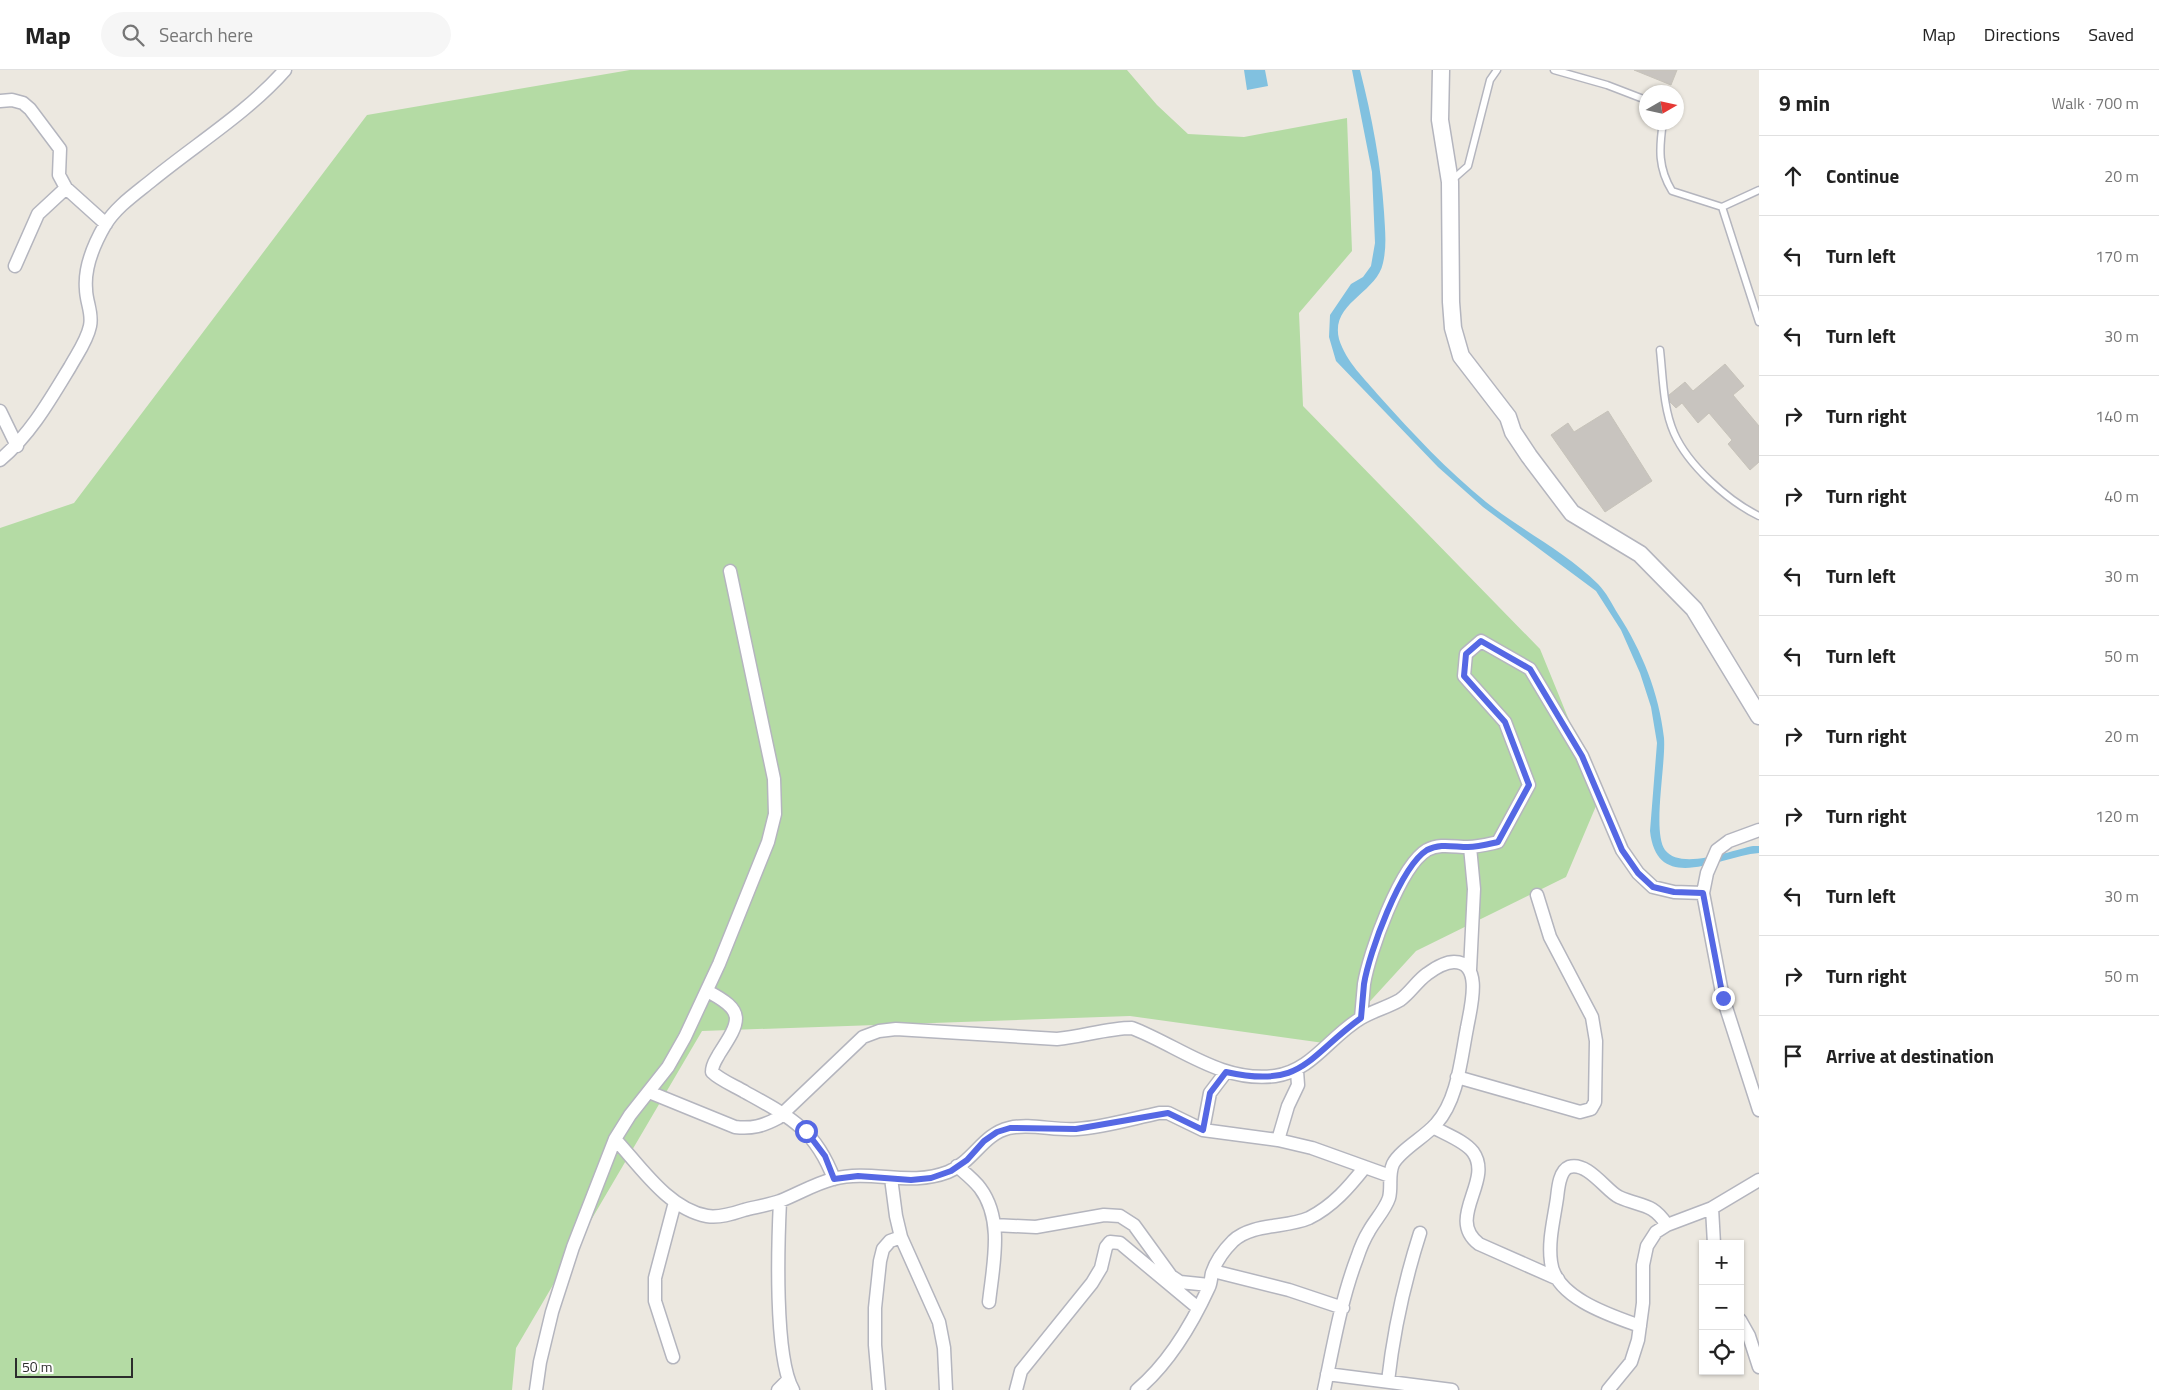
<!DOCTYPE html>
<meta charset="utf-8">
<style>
body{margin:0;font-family:"Titillium Web",sans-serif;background:#f6f6f6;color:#222}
.controls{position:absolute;right:15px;bottom:15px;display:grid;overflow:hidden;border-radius:0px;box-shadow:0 1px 4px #0004}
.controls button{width:45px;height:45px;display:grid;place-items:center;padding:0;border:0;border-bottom:1px solid #e0e0e0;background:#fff;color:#222;font:25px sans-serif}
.compass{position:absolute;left:1639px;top:15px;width:45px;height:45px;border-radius:50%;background:#fff;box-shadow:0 1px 4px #0004;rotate:81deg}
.scale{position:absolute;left:15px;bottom:12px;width:118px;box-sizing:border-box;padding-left:5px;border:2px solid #2c2c2c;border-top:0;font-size:14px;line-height:18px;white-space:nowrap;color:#2c2c2c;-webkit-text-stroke:4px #fff;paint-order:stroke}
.stop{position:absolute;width:15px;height:15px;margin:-11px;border:4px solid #5568e4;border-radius:50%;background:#fff}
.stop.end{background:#5568e4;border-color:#fff;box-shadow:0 1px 5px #0008}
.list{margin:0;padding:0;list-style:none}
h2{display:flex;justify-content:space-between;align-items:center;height:65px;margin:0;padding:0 20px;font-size:21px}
h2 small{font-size:16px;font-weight:400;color:#767676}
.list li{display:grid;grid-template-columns:32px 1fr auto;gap:15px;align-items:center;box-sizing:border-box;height:80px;padding:0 20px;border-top:1px solid #e0e0e0}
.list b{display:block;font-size:19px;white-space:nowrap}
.list em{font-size:16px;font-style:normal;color:#767676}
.icon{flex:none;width:28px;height:28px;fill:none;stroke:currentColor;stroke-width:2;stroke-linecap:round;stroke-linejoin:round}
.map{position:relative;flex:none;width:1759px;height:1320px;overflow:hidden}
header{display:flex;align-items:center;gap:30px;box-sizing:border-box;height:70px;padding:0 25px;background:#fff;border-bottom:1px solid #e0e0e0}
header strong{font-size:24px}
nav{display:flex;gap:28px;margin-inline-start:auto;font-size:18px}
.search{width:350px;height:45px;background:#f6f6f6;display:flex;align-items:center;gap:12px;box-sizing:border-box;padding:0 18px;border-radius:28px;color:#767676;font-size:19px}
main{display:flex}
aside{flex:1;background:#fff}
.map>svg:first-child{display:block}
.green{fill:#b4dba4}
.water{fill:#81c1e0}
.building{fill:#c8c4bf;stroke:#c7c3ba}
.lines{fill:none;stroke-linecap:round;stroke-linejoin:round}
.service-casing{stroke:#b4b5be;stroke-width:9}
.minor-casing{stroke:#b4b5be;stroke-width:15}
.tertiary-casing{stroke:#b4b5be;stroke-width:19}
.service{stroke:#fff;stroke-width:6}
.minor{stroke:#fff;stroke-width:12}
.tertiary{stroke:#fff;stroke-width:16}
.route{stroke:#5568e4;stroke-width:6}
</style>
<header>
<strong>Map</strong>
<div class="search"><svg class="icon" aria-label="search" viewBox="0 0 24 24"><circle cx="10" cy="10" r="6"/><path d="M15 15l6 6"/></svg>Search here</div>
<nav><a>Map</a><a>Directions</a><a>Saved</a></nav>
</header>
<main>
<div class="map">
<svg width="1759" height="1320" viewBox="0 0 1759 1320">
<rect width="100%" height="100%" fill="#ece8e0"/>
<path class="green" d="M630,0H1127L1157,35L1188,64L1244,67L1347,48L1352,181L1299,243L1303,336L1540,579L1582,682L1596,736L1566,807L1416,881L1331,974L1130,946L702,961L516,1278L512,1320H0V458L74,433L367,45Z"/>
<path class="water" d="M1244,0H1265L1268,16L1247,20Z
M1352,0H1360C1372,47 1381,94 1384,142C1385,159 1387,176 1383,193C1377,223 1330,233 1339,269C1346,292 1365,309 1380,327C1412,363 1448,401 1486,432C1521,460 1566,482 1598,514C1606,522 1612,534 1618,544C1642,581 1659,623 1664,668C1666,694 1652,762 1665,780C1681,801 1732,780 1753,776H1759V783C1720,786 1657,826 1650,761L1657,673L1651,637L1640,603L1621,560L1596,521L1483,437L1438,397L1336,291L1329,267L1330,245L1351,214L1363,207L1371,196L1375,173L1372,102Z"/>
<path class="building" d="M1634,0H1677L1671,15Z
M1725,294L1744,316L1733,325L1759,356V392L1750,400L1728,374L1732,370L1709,343L1698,353L1682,333L1676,338L1670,332L1669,325L1685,312L1693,321Z
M1608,341L1652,411L1605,442L1551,365L1568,353L1574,362Z"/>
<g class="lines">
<g class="service-casing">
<path id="service" d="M1554,0L1607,15L1646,30
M1663,52C1659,79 1658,98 1672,121L1722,137L1759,252
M1451,111L1468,96L1490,10L1497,0
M1722,137L1759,120
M1660,280C1663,307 1663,338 1674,363C1688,395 1728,431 1759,446"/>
</g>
<g class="minor-casing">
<path id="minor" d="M0,31L12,30L23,33L30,39L60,79L59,105L66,118L106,154
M15,196L38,144L66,118
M0,341L17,376
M0,390C30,365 50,330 70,297C77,284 87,271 90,256C93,243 86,232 86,219C84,197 94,174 105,155C116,137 135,124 151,111C196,74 247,43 285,0
M1759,760L1729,771L1717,780L1707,803L1703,823L1723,928L1759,1040
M1470,777L1474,819L1470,900
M707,921C746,941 741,950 719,984C716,990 712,994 712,1002C720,1010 735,1016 745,1022C790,1047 815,1059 834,1109
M1361,948C1362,937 1363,925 1364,914C1369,883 1400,796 1427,780C1440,773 1454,777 1468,777C1478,777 1489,774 1498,772L1529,715L1505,652L1464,606L1466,584L1481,571L1530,599L1582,686L1622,780L1638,803L1653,817L1674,822L1703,823
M1457,1007L1580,1042L1591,1039L1595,1032L1596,971L1592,947L1550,867L1537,825
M649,1022L735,1057C752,1059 763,1056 778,1048L863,967L879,961L896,959L1057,969C1082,967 1107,958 1132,958C1179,976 1221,1013 1275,1006C1312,1001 1330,966 1361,948C1373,941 1388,937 1400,930C1410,923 1417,911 1427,904C1435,898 1445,892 1454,892C1484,892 1470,940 1467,958C1461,988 1458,1030 1436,1054C1425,1067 1400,1080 1393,1094C1388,1105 1392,1117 1389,1128C1385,1140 1375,1150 1369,1161C1364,1169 1360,1179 1357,1188C1341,1230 1333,1277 1324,1320
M1433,1057C1445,1064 1465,1071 1473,1082C1494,1111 1445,1148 1479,1174L1558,1209
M1203,1060L1210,1023L1226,1002
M615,1069C640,1096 668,1139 707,1146C719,1148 732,1144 744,1140C756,1137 768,1135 780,1131C798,1124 814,1114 833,1109C872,1099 909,1117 948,1102C973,1092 983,1064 1009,1058C1031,1053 1055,1061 1077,1059C1105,1057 1131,1049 1159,1043H1168L1203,1060L1278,1070L1312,1078L1390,1106
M1278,1070L1288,1036L1298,1015L1297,1001
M957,1096C965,1103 974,1110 980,1118C1004,1150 993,1195 989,1232
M891,1108L896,1146L901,1167L939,1252L944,1278L946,1320
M780,1131C778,1172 774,1286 793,1320
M1712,1138L1714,1174
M994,1155L1036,1157L1104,1145L1120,1146L1134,1155L1171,1206L1180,1212L1209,1215
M1213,1201L1289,1220L1343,1238
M1740,1250L1749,1266L1759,1297
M1640,1256C1612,1246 1555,1228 1551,1192C1548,1171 1554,1149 1557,1128C1558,1120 1559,1101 1569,1097C1588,1091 1607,1122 1619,1127C1641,1137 1652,1132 1667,1155
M673,1287L655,1231V1208L675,1132
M1327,1304L1452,1320
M1388,1311C1394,1258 1404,1213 1420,1163
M536,1320L540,1292L552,1242L573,1177L615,1069L630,1045L668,997L685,967L719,894L768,772L775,744L774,709L730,501
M778,1320L788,1310
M879,1320L875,1275V1238L880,1191L883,1179L890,1171L901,1167
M1016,1320L1021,1301L1092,1213L1101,1198L1106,1177L1110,1172L1120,1173L1198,1238
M1137,1320C1168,1294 1192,1254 1209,1217C1211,1213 1211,1207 1212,1203C1216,1191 1225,1179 1233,1171C1252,1153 1287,1158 1309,1148C1333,1136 1349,1117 1365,1097
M1608,1320L1631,1292L1638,1270L1643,1233V1195L1647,1176L1656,1162L1667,1155L1712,1138L1759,1110"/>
</g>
<g class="tertiary-casing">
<path id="tertiary" d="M1441,0L1440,50L1450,112L1451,232L1453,258L1461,286L1508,347L1513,362L1529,386L1572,443L1640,484L1694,539L1759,646"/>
</g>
<use href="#service" class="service"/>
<use href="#minor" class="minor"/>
<use href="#tertiary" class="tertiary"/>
</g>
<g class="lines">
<path class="route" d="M806,1061L825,1086L834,1109L858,1106L911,1110L931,1108L951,1101L967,1090L984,1071L997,1062L1010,1058L1076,1059L1168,1043L1203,1060L1210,1023L1226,1002C1303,1019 1306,988 1361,948C1362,937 1363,925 1364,914C1369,883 1400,797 1427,780C1440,773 1454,777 1468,777C1478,777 1489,774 1498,772L1529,715L1505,652L1464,606L1466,584L1481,571L1530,599L1582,686L1622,780L1638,803L1653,817L1674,822L1703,823L1723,928"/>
</g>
</svg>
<div class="controls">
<button>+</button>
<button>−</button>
<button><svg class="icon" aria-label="locate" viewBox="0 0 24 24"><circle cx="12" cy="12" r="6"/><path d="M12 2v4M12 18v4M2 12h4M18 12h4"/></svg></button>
</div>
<svg class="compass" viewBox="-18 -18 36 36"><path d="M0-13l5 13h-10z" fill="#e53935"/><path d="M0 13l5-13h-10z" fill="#767676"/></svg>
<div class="scale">50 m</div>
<div class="stop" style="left:806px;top:1061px"></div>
<div class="stop end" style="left:1723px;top:928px"></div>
</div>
<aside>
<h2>9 min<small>Walk · 700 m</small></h2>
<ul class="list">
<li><svg class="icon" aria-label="ahead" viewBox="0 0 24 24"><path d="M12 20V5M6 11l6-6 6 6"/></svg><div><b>Continue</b></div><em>20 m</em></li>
<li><svg class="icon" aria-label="left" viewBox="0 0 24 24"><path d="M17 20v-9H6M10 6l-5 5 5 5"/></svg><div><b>Turn left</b></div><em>170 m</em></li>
<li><svg class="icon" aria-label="left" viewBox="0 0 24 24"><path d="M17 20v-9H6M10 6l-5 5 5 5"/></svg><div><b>Turn left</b></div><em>30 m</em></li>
<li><svg class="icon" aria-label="right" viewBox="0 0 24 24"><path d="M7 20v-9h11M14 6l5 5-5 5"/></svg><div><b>Turn right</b></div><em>140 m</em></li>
<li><svg class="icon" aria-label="right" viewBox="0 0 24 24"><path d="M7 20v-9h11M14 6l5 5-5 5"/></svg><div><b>Turn right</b></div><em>40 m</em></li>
<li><svg class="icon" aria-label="left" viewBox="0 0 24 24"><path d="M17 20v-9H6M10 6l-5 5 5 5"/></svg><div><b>Turn left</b></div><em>30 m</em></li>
<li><svg class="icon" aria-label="left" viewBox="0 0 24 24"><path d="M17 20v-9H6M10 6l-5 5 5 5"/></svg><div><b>Turn left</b></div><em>50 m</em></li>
<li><svg class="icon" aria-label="right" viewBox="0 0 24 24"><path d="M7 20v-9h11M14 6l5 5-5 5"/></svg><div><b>Turn right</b></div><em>20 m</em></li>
<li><svg class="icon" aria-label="right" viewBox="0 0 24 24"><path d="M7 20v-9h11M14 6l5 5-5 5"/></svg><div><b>Turn right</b></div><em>120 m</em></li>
<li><svg class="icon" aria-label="left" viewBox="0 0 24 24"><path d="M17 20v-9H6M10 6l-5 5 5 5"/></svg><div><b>Turn left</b></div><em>30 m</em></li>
<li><svg class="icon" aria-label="right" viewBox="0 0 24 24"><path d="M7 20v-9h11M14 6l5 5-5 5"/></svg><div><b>Turn right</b></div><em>50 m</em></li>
<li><svg class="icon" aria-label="arrive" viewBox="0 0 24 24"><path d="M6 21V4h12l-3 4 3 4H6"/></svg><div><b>Arrive at destination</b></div></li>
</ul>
</aside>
</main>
